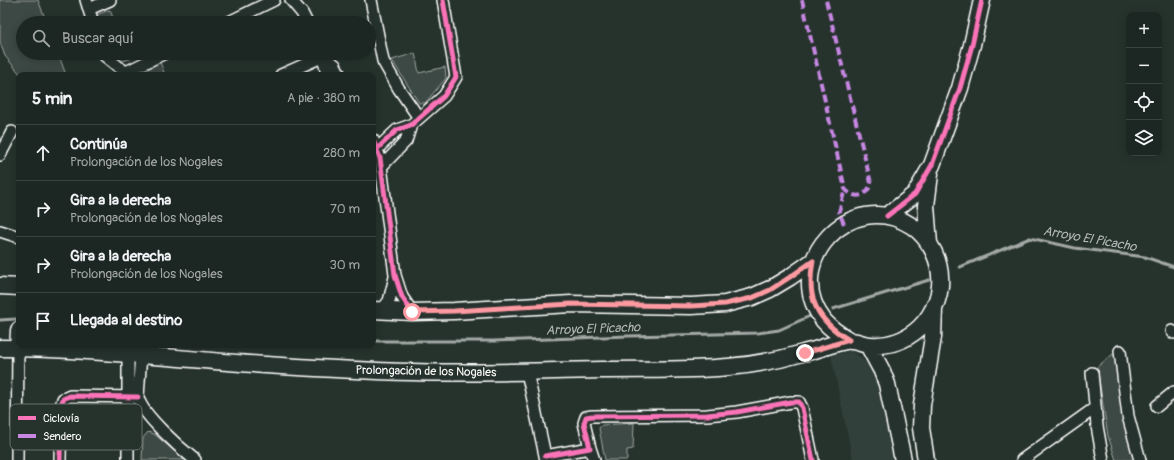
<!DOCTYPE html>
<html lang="es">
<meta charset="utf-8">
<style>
body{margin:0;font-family:Pangolin,sans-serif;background:#252e2a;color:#f1f3f6}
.controls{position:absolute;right:12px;top:12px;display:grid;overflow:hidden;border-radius:8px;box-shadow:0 2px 10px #0003}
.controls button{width:36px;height:36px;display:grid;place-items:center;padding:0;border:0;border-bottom:1px solid #3a4340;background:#1c2622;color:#f1f3f6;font:20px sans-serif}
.stop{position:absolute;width:12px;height:12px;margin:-9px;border:3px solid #ff9aa2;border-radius:50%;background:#fff}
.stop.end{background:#ff9aa2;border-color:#fff;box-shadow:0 1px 4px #0008}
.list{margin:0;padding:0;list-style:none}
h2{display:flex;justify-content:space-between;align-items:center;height:52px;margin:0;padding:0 16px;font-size:17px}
h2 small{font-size:13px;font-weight:400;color:#a0a5a5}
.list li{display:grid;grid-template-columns:26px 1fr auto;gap:12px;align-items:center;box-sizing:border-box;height:56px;padding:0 16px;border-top:1px solid #3a4340}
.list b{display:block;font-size:15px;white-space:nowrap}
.list p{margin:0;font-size:13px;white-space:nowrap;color:#a0a5a5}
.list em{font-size:13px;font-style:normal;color:#a0a5a5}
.icon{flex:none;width:22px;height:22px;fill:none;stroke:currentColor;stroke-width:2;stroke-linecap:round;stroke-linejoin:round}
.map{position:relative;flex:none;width:1174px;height:460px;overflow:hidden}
.search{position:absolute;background:#1c2622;box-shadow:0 2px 10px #0003;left:16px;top:16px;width:360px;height:44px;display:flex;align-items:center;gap:10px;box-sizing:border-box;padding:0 14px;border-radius:22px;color:#a0a5a5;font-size:15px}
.panel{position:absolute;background:#1c2622;box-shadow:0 2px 10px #0003;left:16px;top:72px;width:360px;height:276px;border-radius:8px}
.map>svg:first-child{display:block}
.built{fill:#333f3a}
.green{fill:#3e4944;stroke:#9ea4a2}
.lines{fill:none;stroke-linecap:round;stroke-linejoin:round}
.stream{stroke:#a4a9a7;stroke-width:3}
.street-casing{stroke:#fff;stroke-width:14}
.secondary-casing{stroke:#fff;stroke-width:19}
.street{stroke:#26332d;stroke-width:11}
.secondary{stroke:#26332d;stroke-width:16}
.quiet{stroke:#c787e3;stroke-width:4;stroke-dasharray:8 4;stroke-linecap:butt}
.cycleway-casing{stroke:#26332d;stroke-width:8}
.cycleway{stroke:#fb73b8;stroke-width:5}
.route{stroke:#ff9aa2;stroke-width:5}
.labels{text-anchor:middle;stroke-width:3;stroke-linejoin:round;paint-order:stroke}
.street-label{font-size:12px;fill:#fff;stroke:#26332d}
.water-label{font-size:13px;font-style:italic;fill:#b3b8b6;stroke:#26332d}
.key{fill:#26332d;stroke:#67706c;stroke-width:1}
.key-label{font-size:11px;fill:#fff}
</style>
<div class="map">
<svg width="1174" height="460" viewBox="0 0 1174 460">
<rect width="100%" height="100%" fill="#26332d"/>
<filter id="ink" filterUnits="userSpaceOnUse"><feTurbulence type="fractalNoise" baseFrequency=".025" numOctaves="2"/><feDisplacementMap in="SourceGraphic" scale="8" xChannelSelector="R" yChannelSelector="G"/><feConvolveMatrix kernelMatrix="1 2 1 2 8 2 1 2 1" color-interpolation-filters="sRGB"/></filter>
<g filter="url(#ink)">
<path class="built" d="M851,351L860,357L871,368L883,398L897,460H853L831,355Z"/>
<path class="green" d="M0,0H38L47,23H23V53H58L66,75H21L5,56L0,42Z
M110,10L115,23H97L95,17L98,14Z
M107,53H128L130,59L119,62Z
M415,53L419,73L445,67L446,78L425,103H419L392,60Z
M160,62L165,75H139V71Z
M1118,350L1138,460H1116L1108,436L1097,367Z
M634,423L633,449L627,450V460H605L599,428L602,425Z
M148,432L154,434L185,460H142L143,438Z"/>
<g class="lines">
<path class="stream" d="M960,267L1030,238L1075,248L1145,257L1174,267
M833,309L929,280
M0,320L16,319
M373,341H493L628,336L758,333L779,330L810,316"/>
<g class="street-casing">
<path id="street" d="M86,0L93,23
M291,0L302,13L307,23
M371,0L383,61L399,89L419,118
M89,9L110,0
M227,23L274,0
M103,53L105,56L129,75
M323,54L326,70L330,75
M324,56L335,65L340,75
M126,72L165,53
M281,75L324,56
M373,140L380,158L395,275L402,297L412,312
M377,149L397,130L411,125L444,96L456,77L443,0
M0,155L12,132
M381,167L406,141L411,125
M0,231L19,237
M382,310L389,301L395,277
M1172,331L1174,333
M1120,351L1128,416L1140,460
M128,353V460
M141,354L138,397C141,414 181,449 195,460
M527,372L546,460
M1092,373L1097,426L1103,460
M1157,406L1174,392
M590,448L594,460
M545,456L590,448L584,423L586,417L592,416L707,415L737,412L791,402H799L802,408L813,460
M17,460L18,348
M60,460L61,406L63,399L70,396L138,397
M1022,460L1095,408"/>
</g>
<g class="secondary-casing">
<path id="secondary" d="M887,216L915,194L932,165L960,88L972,45L982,0
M929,244L926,206L930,174
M0,286L19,287
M373,310L412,312L454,311L571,304L691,306L725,304L752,297L770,289L790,277L813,261
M868,345L882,371L887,384L903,460
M0,348C89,348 177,359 266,365C314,368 363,371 411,372C475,374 538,371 601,370C644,369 686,371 728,367C753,365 779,360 803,353C817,350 831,344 846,341C852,340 857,342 864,344C878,347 895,344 907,337C925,327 938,307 940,286C942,263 931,239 912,226C851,186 779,264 824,321C831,329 840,335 849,340
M18,348L19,330
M926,460L921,428L922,405L933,337L934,309"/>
</g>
<use href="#street" class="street"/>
<use href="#secondary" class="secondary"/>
<path class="quiet" d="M802,0L845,189C855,200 867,197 871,183L826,0
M844,224L839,212L845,189"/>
<g class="cycleway-casing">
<path id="cycleway" d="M373,140L380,158L395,275L402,297L412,312
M377,149L397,130L411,125L444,96L456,77L443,0
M887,216L915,194L932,165L960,88L972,45L982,0
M545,456L590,448L584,423L586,417L592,416L707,415L737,412L791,402H799L802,408L813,460
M60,460L61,406L63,399L70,396L138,397"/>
</g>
<use href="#cycleway" class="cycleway"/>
</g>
</g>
<g class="lines" filter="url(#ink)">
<path class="route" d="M412,312L454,311L571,304L691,306L725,304L752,298L770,290L790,277L813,261C806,298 816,320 849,340L805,353"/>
</g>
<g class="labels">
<g class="street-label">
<text transform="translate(426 371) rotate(1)" y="4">Prolongación de los Nogales</text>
</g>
<g class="water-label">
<text transform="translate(1090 238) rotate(10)" y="5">Arroyo El Picacho</text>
<text transform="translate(593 328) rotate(-2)" y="5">Arroyo El Picacho</text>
</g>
</g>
<rect x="10" y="404" width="132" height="46" rx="6" class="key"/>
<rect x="18" y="416" width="18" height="4" fill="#fb73b8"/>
<rect x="18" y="434" width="18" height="4" fill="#c787e3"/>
<g class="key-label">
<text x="43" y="422">Ciclovía</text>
<text x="43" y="440">Sendero</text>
</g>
</svg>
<div class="controls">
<button>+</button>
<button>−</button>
<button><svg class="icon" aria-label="locate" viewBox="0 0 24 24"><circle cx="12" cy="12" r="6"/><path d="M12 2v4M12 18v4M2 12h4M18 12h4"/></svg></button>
<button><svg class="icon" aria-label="layers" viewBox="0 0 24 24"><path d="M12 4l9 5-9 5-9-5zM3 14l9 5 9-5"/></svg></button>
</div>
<div class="stop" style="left:412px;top:312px"></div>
<div class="stop end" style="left:805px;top:353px"></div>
<div class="search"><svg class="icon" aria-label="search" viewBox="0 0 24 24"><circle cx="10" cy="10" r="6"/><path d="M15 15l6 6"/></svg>Buscar aquí</div>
<section class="panel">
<h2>5 min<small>A pie · 380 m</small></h2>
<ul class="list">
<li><svg class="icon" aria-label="ahead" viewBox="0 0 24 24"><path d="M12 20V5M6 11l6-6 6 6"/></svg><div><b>Continúa</b><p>Prolongación de los Nogales</p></div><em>280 m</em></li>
<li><svg class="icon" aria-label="right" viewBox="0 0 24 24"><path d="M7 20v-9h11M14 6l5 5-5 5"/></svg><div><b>Gira a la derecha</b><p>Prolongación de los Nogales</p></div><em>70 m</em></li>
<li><svg class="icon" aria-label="right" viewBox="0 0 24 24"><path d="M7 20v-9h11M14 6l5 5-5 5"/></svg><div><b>Gira a la derecha</b><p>Prolongación de los Nogales</p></div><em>30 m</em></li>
<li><svg class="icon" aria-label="arrive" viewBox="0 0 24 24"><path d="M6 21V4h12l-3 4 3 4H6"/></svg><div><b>Llegada al destino</b></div></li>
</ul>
</section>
</div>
